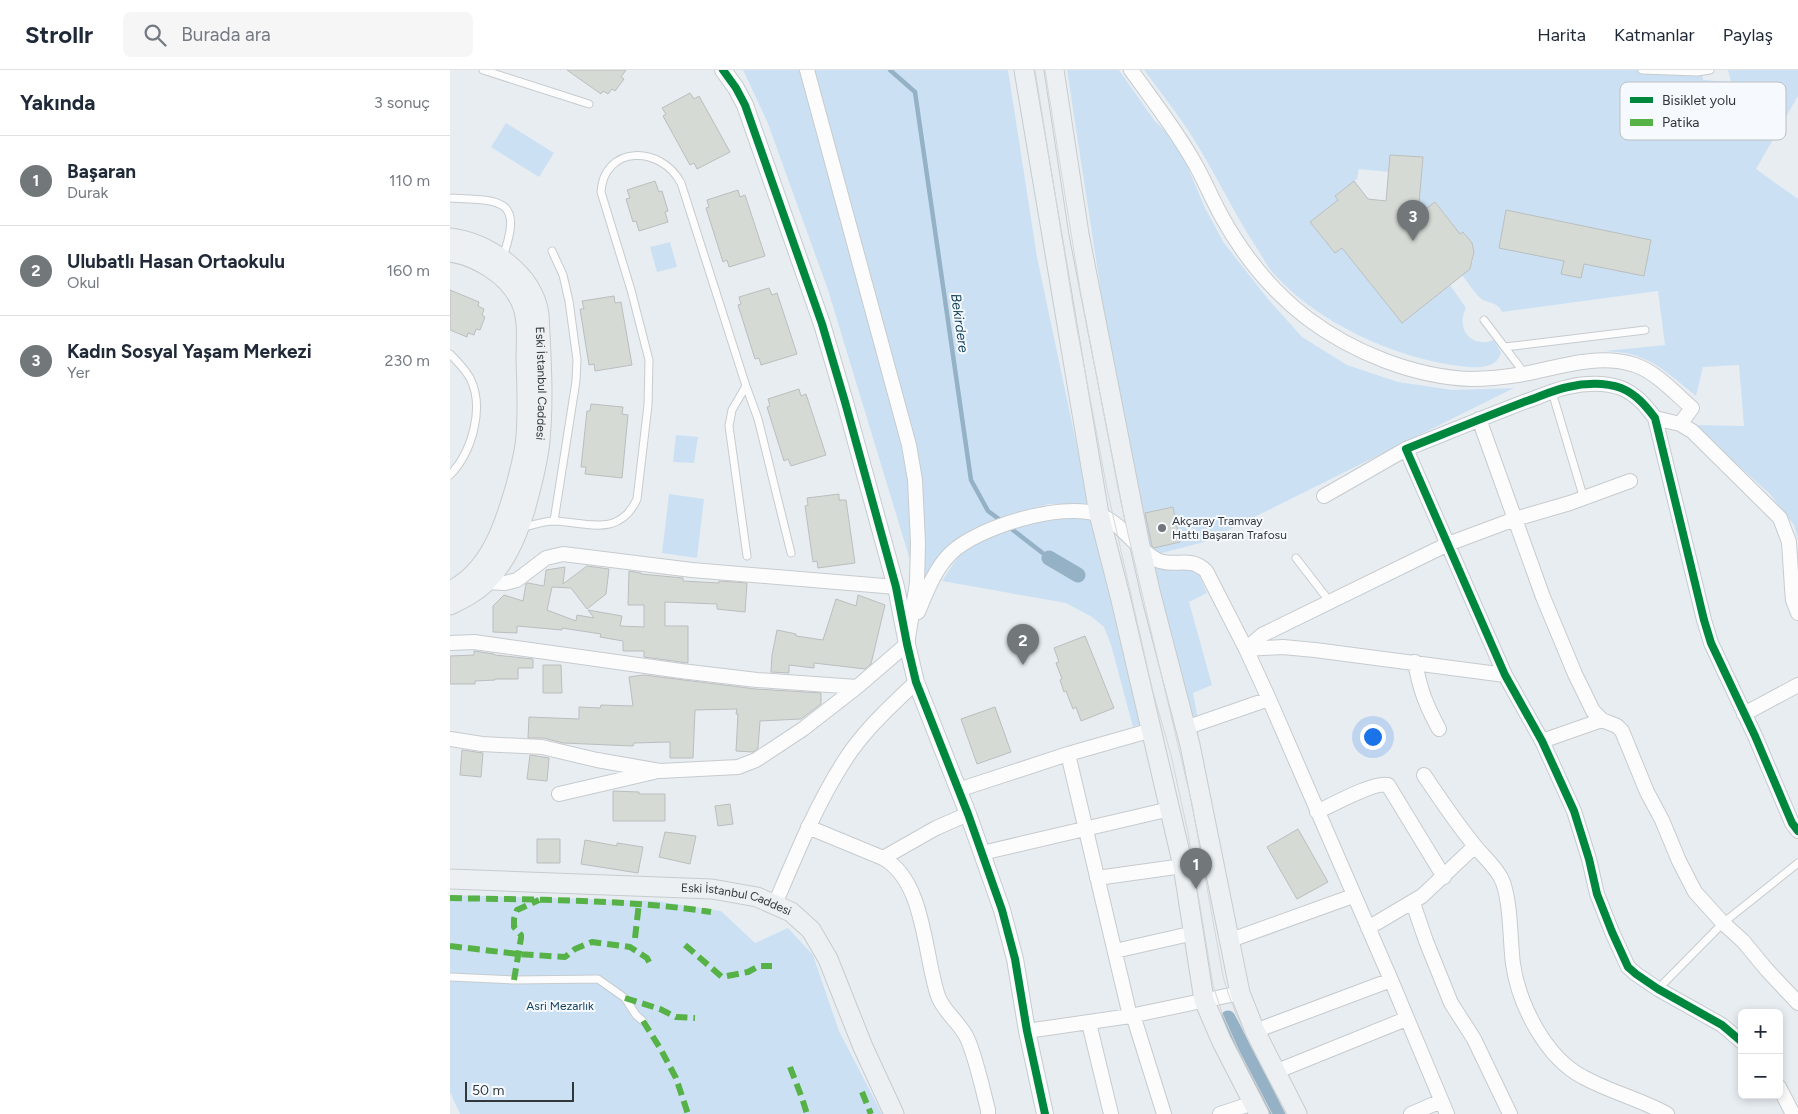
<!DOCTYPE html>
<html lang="tr">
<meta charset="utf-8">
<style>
body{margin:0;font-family:Figtree,sans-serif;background:#f6f6f7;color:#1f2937}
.controls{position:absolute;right:15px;bottom:15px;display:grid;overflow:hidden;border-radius:8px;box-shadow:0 2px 8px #0003}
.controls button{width:45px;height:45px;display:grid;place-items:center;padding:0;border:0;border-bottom:1px solid #e0e1e3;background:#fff;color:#1f2937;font:25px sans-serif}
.scale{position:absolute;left:15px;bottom:12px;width:109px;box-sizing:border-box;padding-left:5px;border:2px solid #32373a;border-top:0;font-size:14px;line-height:18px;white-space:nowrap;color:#32373a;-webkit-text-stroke:4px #f6fafe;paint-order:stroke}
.you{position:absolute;left:922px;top:666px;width:18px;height:18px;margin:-12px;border:4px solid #fff;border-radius:50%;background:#1a73e8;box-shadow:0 0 0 8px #1a73e833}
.badge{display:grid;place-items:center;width:32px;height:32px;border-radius:50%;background:#72777a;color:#fff;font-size:16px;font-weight:700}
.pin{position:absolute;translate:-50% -41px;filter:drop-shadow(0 1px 2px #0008)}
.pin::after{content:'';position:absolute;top:26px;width:18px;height:15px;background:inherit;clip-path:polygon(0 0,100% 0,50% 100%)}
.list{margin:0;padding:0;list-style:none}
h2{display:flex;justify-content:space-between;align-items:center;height:65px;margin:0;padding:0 20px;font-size:21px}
h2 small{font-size:16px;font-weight:400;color:#747a83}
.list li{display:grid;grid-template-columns:32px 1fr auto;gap:15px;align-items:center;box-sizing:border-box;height:90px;padding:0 20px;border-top:1px solid #e0e1e3}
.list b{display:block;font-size:19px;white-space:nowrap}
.list p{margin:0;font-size:16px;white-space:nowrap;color:#747a83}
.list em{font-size:16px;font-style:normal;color:#747a83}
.icon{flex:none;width:28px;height:28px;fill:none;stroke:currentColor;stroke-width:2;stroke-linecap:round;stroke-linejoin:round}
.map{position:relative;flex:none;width:1348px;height:1044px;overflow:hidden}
header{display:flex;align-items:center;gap:30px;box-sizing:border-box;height:70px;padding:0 25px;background:#fff;border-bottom:1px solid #e0e1e3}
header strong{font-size:24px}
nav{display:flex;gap:28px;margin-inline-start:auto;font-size:18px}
.search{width:350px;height:45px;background:#f6f6f7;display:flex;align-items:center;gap:12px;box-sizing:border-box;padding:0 18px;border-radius:8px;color:#747a83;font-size:19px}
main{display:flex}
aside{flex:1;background:#fff}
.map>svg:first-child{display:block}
.green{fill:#cbe1f3}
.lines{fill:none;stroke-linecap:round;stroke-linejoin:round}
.stream{stroke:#95b1c5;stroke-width:4.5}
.canal{stroke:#95b1c5;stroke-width:15}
.building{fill:#d6dad4;stroke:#bbbebe}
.service-casing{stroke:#c6cbce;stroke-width:9}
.minor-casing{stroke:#c6cbce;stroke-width:16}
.tertiary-casing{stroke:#c6cbce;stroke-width:18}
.secondary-casing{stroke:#c6cbce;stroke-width:21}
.service{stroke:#fcfcfd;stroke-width:7}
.minor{stroke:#fcfcfd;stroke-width:14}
.tertiary{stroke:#fcfcfd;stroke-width:16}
.secondary{stroke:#ecf0f3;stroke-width:19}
.tram{stroke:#d5d7d8;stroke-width:1}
.quiet{stroke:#56b246;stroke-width:6;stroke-dasharray:12 6;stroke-linecap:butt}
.cycleway-casing{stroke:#f6fafe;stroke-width:11}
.cycleway{stroke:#00873e;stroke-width:8}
.poi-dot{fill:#72777a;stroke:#f6fafe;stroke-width:2}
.labels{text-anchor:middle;stroke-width:4;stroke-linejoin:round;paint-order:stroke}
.street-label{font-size:12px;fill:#32373a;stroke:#f6fafe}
.poi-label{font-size:12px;fill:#32373a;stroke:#f6fafe;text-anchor:start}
.park-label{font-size:12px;fill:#144360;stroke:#f6fafe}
.water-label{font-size:14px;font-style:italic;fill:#0d3d5a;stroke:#f6fafe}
.key{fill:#f6fafe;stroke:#bbc0c3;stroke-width:1}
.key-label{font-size:14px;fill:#32373a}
</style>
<header>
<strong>Strollr</strong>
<div class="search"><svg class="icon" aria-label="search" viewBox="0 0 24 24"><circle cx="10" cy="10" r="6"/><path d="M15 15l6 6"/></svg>Burada ara</div>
<nav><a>Harita</a><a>Katmanlar</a><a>Paylaş</a></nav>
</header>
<main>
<aside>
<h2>Yakında<small>3 sonuç</small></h2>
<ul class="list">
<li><span class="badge">1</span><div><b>Başaran</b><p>Durak</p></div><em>110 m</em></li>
<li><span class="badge">2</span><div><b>Ulubatlı Hasan Ortaokulu</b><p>Okul</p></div><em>160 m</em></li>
<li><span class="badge">3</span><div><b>Kadın Sosyal Yaşam Merkezi</b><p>Yer</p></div><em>230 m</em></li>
</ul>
</aside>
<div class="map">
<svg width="1348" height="1044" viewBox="0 0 1348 1044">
<rect width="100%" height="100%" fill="#e8edf2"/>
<path class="green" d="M293,0H558L587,187L639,434H599L571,441L535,455L481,509L467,513L378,220L317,51Z
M617,0H669L704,50L720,66L733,86L755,138L774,173L818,229L852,267L897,295L948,312L1003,320L1064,318L754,472L708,484L693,475L658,268Z
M694,0H1252L1253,10L1281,12L1278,0H1348V26L1306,99L1348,129V470L1344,455L1320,424L1243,355L1294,356L1289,295L1253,297L1246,326C1228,312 1209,293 1187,286C1177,282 1165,282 1155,281L1215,275L1208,221L1052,242C1048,233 1040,233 1033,230C1027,227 1017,211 1012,205C1029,192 1026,177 1014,162L1010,164L986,132L974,140L969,134L973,87L940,85L939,102L909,99L907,109L885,126L894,137L861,152L885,183L904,168L898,185L952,253L1000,215L1016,238C1008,252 1014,270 1031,272C1035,273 1040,271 1044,270L1051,282C1048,300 1023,298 1009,296C945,288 868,253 825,205C818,198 813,188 808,180C784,144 766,104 743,68C728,44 710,22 694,0Z
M56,53L104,83L89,107L41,77Z
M220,172L227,197L207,202L200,177Z
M226,365L248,367L244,393L223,392Z
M219,424L254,429L247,488L212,483Z
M595,446L644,447L696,652L683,657L661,575L654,557L642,547L616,533L492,511L509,485L538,466Z
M703,495L746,498L757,523L739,532L762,615L743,623L748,649L737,652Z
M0,825L206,831L271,841L305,873L338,858L363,885L389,961L432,1044H10L0,1022Z"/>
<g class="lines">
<path class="stream" d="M440,0L465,22L521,410L538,441L553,452
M559,457L599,488"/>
<path class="canal" d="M599,488L628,505
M778,948L828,1044"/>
</g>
<path class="building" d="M117,0H176L171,7L174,9L165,21L162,19L158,24L153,21L151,24Z
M240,23L244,29L249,26L280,82L247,99L244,93L240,95L213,46L216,44L212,38Z
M940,85L973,87L968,145L985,132L1010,164L1013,162L1022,173L1024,182L1020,199L952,253L892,178L885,183L860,152L888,130L885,126L904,111L918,129L936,131Z
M205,111L209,122L212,121L218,141L215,142L218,152L189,161L186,151L183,152L176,129L180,128L177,120Z
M288,120L290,127L295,125L315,186L279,197L277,190L273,192L256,138L259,137L257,130Z
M1056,140L1201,170L1194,206L1134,194L1131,208L1111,204L1114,191L1049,178Z
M319,218L322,225L327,223L347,284L311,295L309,288L305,289L288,235L291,234L289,227Z
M0,220L29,232L28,236L34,239L32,245L35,247L30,260L26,259L24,265L18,263L17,267L0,260Z
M164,226L165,233L171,232L182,295L145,301L144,294L139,295L130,239H134L132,231Z
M349,319L351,326L356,324L376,385L341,396L338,389L334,391L317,337L320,336L318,329Z
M141,334L173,337L172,344L178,345L172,408L135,404L136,397H131L137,341H140Z
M389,424V430H396L405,493L368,498L367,491L363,492L355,436L358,435L357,428Z
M723,437L730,472L704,478L702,476L695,443Z
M137,496L159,499L156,524L137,539L121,518L102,517L97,540L126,551L127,545L144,548L138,540L172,546L170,556L194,557V535H178L179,501L191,503V504L233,508V511L269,513V511L297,513L295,542L267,539V534L215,532V556H238V593L194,587V581H173V571L150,567L151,564L112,558V560L67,556V563L43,562V536L54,525L73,531L76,514L78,513L94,516L96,500L115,497L113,514Z
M408,525L435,535L421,594L415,599L364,593V598L339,595V603L321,602L322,585L327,560L346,564V566L373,570L386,529L406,536Z
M635,566L664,638L631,651L626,637L623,639L616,621L614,622L610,610L612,609L606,593L609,592L604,578Z
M24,581L44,584L45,585L83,589V598H68V609H45V610L25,611V614H0V586L24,585Z
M93,595H111L112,623H93Z
M194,605L306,619L371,623V634L351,649L310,651L308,678L303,682L286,681L288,644H286L287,639L245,640L243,688H220V672L184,673L183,676L113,673L94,668H78L79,647L129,649V637L150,638L151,635L183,636L179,607Z
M545,637L561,682L527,694L511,649Z
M12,680L33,683L31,707L10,705Z
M80,685L99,688L97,711L77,709Z
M163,721L189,722V724H215V751H163Z
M280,734L283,754L268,756L265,736Z
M848,759L878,812L847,829L817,777Z
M215,762L246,766L240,794L209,787Z
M87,769H110V793H87Z
M135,770L167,776V773L193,777L188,803L131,794Z"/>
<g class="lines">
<g class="service-casing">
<path id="service" d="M33,0L139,34
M1192,0L1247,2L1260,0
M0,128C53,130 74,129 52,189
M102,181L113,205L119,231L127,290L126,311L104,451
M1034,250L1075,304
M1055,277L1195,260
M0,284C7,291 15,299 20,308C35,338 22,382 0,405
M296,316L308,349L341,483
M1102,322L1134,429
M71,458C82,455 94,451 105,451C138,453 170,467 187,429L198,335L199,290L181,220L151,122C154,75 211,75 231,113L296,316L282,340L279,356L297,486
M846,488L880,532
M0,907L64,910L148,909L175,928L186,945L193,951
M1208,919L1273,853L1348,793"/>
</g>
<g class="minor-casing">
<path id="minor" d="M681,0C701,28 723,56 741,87C753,106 761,128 772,147C793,185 822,221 857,248C902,282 964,307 1021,309C1039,309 1056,307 1074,304C1110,297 1148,283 1185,295C1206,302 1226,324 1242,338L1230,354
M1205,348L1230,354L1242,361L1330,448L1339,472L1342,518L1343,530L1348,543
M1029,349L1093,527L1125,604L1143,641L1152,650L1167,656L1172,661L1197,722L1212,750L1229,791L1245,822L1273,853L1293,871L1317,900L1348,933
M874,426L956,379
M36,512L55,513L67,510L96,488L113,484L242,500L446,517
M468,542C477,521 484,500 501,483C528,457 611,432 647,444C672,452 684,478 707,490C724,498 739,485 756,501L796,579L819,629L941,910L997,1044
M0,573L24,572L231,601L307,610L407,617
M796,579L812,565L998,474L1065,449L1120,433L1180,411
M796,579L833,577L865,580L1055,605
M965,592C970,620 976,635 989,659
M1294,644L1348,615
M735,658L819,629
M0,669L32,674L92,677L147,690L210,701L288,697L306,690L353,659L407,617L457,574L467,513L468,473L465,410L459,375L357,0
M1092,671L1152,650
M618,684L680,946
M974,705C990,729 1006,753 1025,776C1033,786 1045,796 1051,808C1061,827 1060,872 1063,894C1069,935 1096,988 1133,1007C1160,1022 1190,1029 1217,1044
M508,720L618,684L702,660
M109,724L204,702
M867,742C880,736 925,711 938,715L994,807
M358,757L433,788C475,811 474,885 488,926C494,943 511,953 518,970C527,992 532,1017 538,1040V1044
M532,783L720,739
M433,788L486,758L518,744
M647,808L733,796
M963,833L976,871L1001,933L1024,969L1060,1044
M325,834C346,785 366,735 395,690C414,660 441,636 466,612
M918,858L972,826L1025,776
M778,871L903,826
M665,881L744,863
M683,945L714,1044
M639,953L661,1044
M577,961L680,946L790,923
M805,961L941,910
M1292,972L1272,955L1208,919L1186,904L1178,897L1162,862L1147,824L1139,789L1124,741L1092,671L1055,605L956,379C996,363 1035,347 1074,332C1089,327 1103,320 1118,317C1134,313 1155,312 1171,318C1186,324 1196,336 1205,348L1254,550L1261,573L1305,666L1342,753L1348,761
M825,1002L956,949
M1329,1017L1343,1044
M770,1044L803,1033
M961,1044L991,1031"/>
</g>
<g class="tertiary-casing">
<path id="tertiary" d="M273,0L286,18L295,35L372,254L395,332L446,517L457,574L466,612L518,744L552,840L565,889L577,961L595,1044"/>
</g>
<g class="secondary-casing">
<g id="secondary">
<path d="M574,0L649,444L670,526L733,796L754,930L771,970L809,1044"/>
<path d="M604,0L629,164L690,476L701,525L740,675L790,923L805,961L847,1044"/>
<path id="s1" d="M0,168C39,173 83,204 89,244C91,286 94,328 90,370C88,394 81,417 75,440C66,468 56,492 35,513C25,523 12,529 0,535"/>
<path d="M0,182C27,186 58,205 70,230C79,247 76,271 76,290C77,315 78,341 76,366C75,383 70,399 66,415C55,454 40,502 0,521"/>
<path id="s2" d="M0,809L262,819L307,827L341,842L361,860L378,889L413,977L444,1044"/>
</g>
</g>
<use href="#service" class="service"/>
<use href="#minor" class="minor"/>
<use href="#tertiary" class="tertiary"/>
<use href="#secondary" class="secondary"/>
<path class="tram" d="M585,0L625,248L657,419L703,622L721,685L738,763L763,915L772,943L789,981L822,1044
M595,0L630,219L668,418L678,464L742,734L773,906C786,955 814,999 837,1044"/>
<path class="quiet" d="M0,828C87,830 175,829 261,842
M185,868L189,833
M235,875L272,907L298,902L309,896H322
M0,876L68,884L115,887L125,879L142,872L180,877L197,888L201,896
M64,910L71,868V865L64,857V849L67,840L89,830
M175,928L210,939L226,947L245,948
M193,951L210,978L226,1008L238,1044
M340,997L352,1028L357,1044
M412,1022L421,1044"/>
<g class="cycleway-casing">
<path id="cycleway" d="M273,0L286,18L295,35L372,254L395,332L446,517L457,574L466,612L518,744L552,840L565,889L577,961L595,1044
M1292,972L1272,955L1208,919L1186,904L1178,897L1162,862L1147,824L1139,789L1124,741L1092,671L1055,605L956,379C996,363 1035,347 1074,332C1089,327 1103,320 1118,317C1134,313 1155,312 1171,318C1186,324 1196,336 1205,348L1254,550L1261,573L1305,666L1342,753L1348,761"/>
</g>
<use href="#cycleway" class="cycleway"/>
</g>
<circle class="poi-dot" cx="712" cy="458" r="5"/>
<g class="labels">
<g class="street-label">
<text dy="4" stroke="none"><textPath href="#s1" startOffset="194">Eski İstanbul Caddesi</textPath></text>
<text dy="4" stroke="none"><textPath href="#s2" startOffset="288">Eski İstanbul Caddesi</textPath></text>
</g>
<g class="poi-label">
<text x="722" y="455">Akçaray Tramvay<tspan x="722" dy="14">Hattı Başaran Trafosu</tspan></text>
</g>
<g class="park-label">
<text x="110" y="940">Asri Mezarlık</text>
</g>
<g class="water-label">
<text transform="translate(510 253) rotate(82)" y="5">Bekirdere</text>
</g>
</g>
<rect x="1170" y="12" width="166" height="58" rx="8" class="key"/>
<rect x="1180" y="27" width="23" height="6" fill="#00873e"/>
<rect x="1180" y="49" width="23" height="7" fill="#56b246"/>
<g class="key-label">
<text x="1212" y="35">Bisiklet yolu</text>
<text x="1212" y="57">Patika</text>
</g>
</svg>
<div class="controls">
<button>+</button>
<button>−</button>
</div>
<div class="scale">50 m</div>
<div class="you"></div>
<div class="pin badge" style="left:746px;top:819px">1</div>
<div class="pin badge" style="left:573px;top:595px">2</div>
<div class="pin badge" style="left:963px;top:171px">3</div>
</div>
</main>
